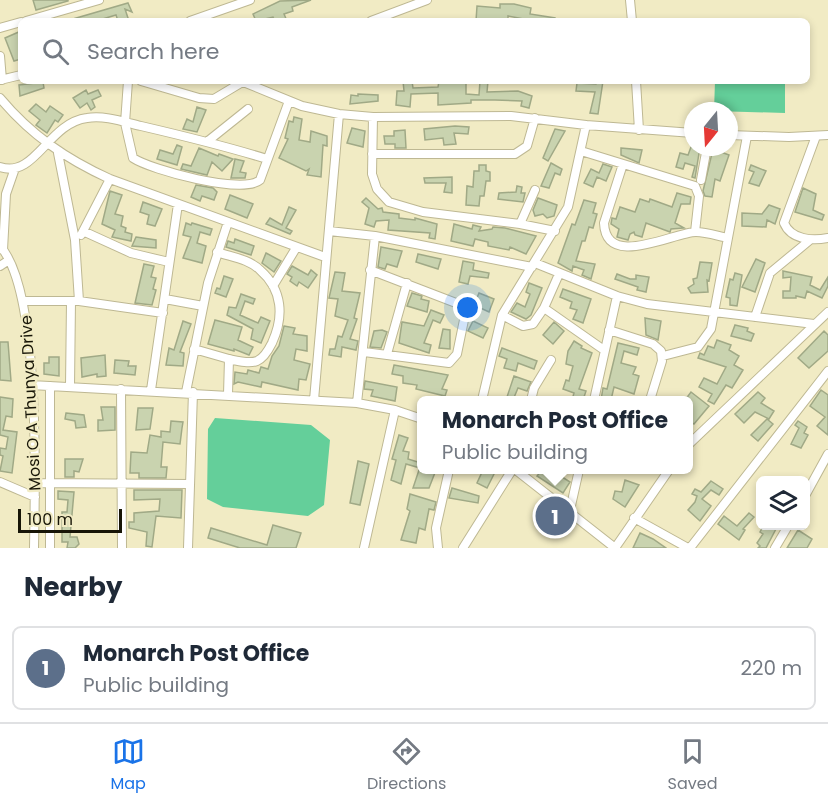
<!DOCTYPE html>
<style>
body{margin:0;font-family:Poppins,sans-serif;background:#f2f2f3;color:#1f2937}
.controls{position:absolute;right:18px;bottom:18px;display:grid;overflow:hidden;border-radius:9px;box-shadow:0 3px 9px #0003}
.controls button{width:54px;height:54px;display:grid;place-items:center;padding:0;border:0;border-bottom:2px solid #e0e1e3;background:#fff;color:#1f2937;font:30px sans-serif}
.compass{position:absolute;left:684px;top:102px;width:54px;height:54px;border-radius:50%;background:#fff;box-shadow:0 3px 9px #0003;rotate:198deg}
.scale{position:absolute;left:18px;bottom:15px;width:104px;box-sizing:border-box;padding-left:6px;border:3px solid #171507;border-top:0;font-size:16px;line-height:21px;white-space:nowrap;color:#171507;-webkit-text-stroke:4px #f1ebc4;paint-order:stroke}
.you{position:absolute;left:468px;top:308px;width:21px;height:21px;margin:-15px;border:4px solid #fff;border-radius:50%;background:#1a73e8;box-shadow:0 0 0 9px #1a73e833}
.badge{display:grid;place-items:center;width:39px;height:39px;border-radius:50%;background:#1a73e8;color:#fff;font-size:20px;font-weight:700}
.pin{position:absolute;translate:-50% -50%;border:3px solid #fff;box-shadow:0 2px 6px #0006}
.popup{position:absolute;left:417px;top:396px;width:276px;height:78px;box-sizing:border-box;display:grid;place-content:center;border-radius:9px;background:#fff;filter:drop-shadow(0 2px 4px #0005);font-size:20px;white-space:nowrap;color:#747a83}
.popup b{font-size:22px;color:#1f2937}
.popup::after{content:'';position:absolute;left:50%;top:100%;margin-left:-12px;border:12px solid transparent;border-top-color:#fff}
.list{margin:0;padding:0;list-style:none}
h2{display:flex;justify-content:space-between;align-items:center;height:78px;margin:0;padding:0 24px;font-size:26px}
h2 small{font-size:20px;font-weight:400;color:#747a83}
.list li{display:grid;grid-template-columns:39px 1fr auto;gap:18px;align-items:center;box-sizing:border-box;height:84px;margin:0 12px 12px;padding:0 12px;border:2px solid #e0e1e3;border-radius:9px}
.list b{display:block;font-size:22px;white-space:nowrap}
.list p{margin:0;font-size:20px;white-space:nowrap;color:#747a83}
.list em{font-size:20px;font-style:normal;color:#747a83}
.icon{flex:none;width:33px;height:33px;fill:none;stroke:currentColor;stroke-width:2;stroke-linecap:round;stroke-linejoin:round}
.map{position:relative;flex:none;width:828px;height:548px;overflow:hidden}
.search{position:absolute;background:#fff;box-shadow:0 3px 9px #0003;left:18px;right:18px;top:18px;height:66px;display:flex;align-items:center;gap:15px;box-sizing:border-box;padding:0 21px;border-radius:9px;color:#747a83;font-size:22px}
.sheet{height:174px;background:#fff}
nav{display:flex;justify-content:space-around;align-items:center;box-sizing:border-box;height:84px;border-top:2px solid #e0e1e3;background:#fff;font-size:16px;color:#747a83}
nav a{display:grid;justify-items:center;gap:3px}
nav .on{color:#1a73e8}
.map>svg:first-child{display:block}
.green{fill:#64cf9a}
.building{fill:#c9d3af;stroke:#a0a986;stroke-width:1.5}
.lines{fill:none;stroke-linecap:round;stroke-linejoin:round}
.minor-casing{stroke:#beb893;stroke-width:10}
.minor{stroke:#fff;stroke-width:8}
.labels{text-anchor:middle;stroke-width:5;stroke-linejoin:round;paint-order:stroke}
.street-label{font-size:16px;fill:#171507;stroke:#f1ebc4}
</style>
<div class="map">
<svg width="828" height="548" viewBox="0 0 828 548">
<rect width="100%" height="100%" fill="#f1ebc4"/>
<path class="green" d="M715,81H785V113L714,111Z
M215,418L311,425L330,440L324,505L308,516L223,507L207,499L208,429Z"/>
<path class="building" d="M33,0H68V1L36,10Z
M311,0L292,7L293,11L284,14L287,21H275L273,17L256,21L253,14L280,1Z
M128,3L132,12L125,9L129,21H118L116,15L96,21H66Z
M500,4H514L531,8L530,14L555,18V21H534L508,16V21H476L477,6L500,8Z
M21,31V59L14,61L5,38Z
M403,81H412L413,88L438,87L439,81H466V94L479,95L480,81H488L487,92L518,91L532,96L529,108L521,106L522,101L495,100H471V103L438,105V93L411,94L410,107L396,105L397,91H404Z
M597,81H603L598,114L590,113L595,92L576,91L577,83L596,84Z
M43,82L44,88L20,96L19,85Z
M86,90L88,94L98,90L101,96L92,100L95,107L91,110L87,103L80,108L73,98Z
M358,94L378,95V101L350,104L351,95L358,96Z
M36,104L46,112L50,106L63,115L58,122L55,120L47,133L36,125L40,120L29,111Z
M197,107L206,110L197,132L183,129L187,119L193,122Z
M294,117L302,119L299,140L310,142L311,131L327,136V146L323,145L321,177L307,175L309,169L306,171L279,158L288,139L285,138L289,121L293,122Z
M455,126L469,127L468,134L454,133L456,144L444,145L443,138L425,140L424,129Z
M352,128L365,131L363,147L347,143Z
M555,129L565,131L548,161L543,158Z
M405,130L406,148H395V144H385L384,136H394V131Z
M177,145L182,147L177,165L157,159L160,150L173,154Z
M691,147H700L695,178L692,177L695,166L685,163L683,169L676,167L680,153L688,155Z
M199,148L218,156L219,154L233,159L222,171L212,162L207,175L181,169L183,164L191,166Z
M621,148L642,150L639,163L621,155Z
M713,149L729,155L720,181L715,179L712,197L705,196L703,191Z
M235,159L244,161L240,172L246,173L245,178H231Z
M551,163L562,169L560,175L555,173L549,188L541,186Z
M603,164L612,167L606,181L597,177L593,187L584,183L591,169L599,173Z
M479,165H486V171L490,172V181H486L484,196H480L479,206L466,205L467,186L473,187L474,171H479Z
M751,165L766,171L759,186L749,183L754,172L749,170Z
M452,177V193L444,192L446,183H425L424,178Z
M196,185L213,188L217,192L214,200L202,196L200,201L191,197Z
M517,186L522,187L521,193H525L523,202L498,199L499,193L516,192Z
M803,188L816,194L813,210L824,215L822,220L795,212Z
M110,191L122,195L115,214L123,216L121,226L126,228L125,232L132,234L131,241L112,237L115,230L102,224Z
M677,193L691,197L690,204H681L675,223L684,228L671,229L670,232L646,223L642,237L635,235L634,232L630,234L628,240L617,237L619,229L611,224L612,218L616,219L620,207L635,212L640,199L649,202L650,199L672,207Z
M230,195L253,204L247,218L225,209Z
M366,198L378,209L382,208L383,212L399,214V218L415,220V218L437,224L435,239L429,238L430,233L388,230L389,220L376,221L374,227L365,224L369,208L362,202Z
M538,198L557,205L554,216L547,218L543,214L535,216L533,210Z
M584,200L596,203L593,213L597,214L593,228L589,227L585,241H582L576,261L595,264L591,279L582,275L584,270L573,266L572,271L558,263L572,224L575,225Z
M143,202L162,209L155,226L147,224L149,215L140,212Z
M769,205L780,209L775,224L767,220L766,227L742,226V213L762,214Z
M289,207L296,210L286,228L292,231L290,234L266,224L270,218L282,225Z
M186,223L191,225L192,223L212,229L210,235L200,232L197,243L206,246L202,263L183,258L191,237L183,235Z
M454,224L472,229L473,225L481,227L479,231L492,229L493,227L505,228L536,236L526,254L510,247L509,250L488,246V242L475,239L473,246L451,241Z
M136,237L156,240V248L132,246Z
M235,239L254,246L251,255L226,247L228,241L234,243Z
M381,247L402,251L397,267L387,264L385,269L378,267Z
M266,253L281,261L274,272L262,263Z
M418,254L441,259L438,269L416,262Z
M756,259L765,263L755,292L742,287Z
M463,261L474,263L473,270L489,273L488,278L470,276L468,284L459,282Z
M700,262L712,263L709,281L707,280L708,292L691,293L688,288L694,284L693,279L697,278Z
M144,264L154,266L151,277L156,278L153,289L156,290L152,305L135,303Z
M292,266L308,275L311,270L317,275L308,288L299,282L297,286L290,281L292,277L287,274Z
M783,271L812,277L810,285L820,290L828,277V286L822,298L807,291L805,298L796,296V298H783V291H790L791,277L783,278Z
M335,272L345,273L342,291L360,293L354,318L357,319L350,339L358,341L356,350L342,347L341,357L329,355L330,349H335L338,336L342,337L348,320L335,316L338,299L329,298Z
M735,273L742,275L737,306L730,305V298L726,297L730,279L733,280Z
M617,274L630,279H636V275L649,277L646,292L637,290L638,287L615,279Z
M224,276L233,279L226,297L215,293L217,288L220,289Z
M529,283L542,288L531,315L526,319L511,312L517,303L525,307L530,294L526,292Z
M563,289L591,299L583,323L573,319L577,310L570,308L572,302L560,297Z
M412,293L422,296L421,299L429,301L427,312L407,306Z
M479,293L494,299L489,312L474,305Z
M241,294L255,299L253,304L245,301L240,315L258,323L261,317L270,321L261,343L251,339L253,329L227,315L229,307L236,308Z
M431,310L444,315L440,323L433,320L424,343L431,345L429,353L399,343L402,322L424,326Z
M645,318L661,321L658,340L646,335Z
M215,320L242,327L238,340L253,347L249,355L234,349V351L208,344Z
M183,321L191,324L180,352L184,353L183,366L166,365L169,348L174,350Z
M473,321L488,328L483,338L468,331Z
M554,322L564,331L553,344L543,335Z
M735,325L748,328L747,331L754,334L751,341L731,336Z
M284,326L295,328L293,334L307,336V351L296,349L294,360L310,364L306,380L299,379L298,390L262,382L261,387L238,382L234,384L235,372L247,374L248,370L259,373L261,367L268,369L272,356L279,346Z
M443,329L450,330V349L439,348Z
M382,330L387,332L381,348L370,347L374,331Z
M824,331L828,335V351L809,368L798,358Z
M717,340L731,345L729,350L739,356L734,365L743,370L732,388L726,385L714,404L708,401L712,394L699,387L704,378L717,384L726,367L698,358L700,353L704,355L708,346L714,348Z
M574,341L582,346L581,348L592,353L579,389L586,391L583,400H572L574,393L563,389L566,380L569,381L573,366L566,364L568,351Z
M0,342H8L11,381L0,380Z
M618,343L639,348L637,355L624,351L621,363L636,367L633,374L639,376L634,394L614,387L611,400H601L603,388L607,389Z
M502,348L537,361L534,369L518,363L516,371L504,368L507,359L499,356Z
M105,355L106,376L97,377V374L82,377L81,358Z
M49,357H59V376L44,374V363H49Z
M115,360L129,361L128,366H136L135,375L114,373Z
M394,365L448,375L442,389L447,390L445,396L416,389L417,385L403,383V376L392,374Z
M514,376L531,382L527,391L518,388L513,400H506Z
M365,381L397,387L395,401L371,396L373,390L364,389Z
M821,390L828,395V435L817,426L825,417L810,406Z
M691,392L709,406L694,424L688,420V400H685Z
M758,392L765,398L761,403L774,411L769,419L755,412L744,423L735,414Z
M0,397L13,399L12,417L6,416L3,430L17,432L12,473L0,471L3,456L0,455V448L6,449L8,437L0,435Z
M101,407H115V430L98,431V420H103Z
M138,408H153L150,429L136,430Z
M66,413L84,415L86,427L76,428L75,421L65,419Z
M767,419L773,424L758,441L751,435Z
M171,421L183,422L182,428L180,444L163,442L161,467H167L166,478H139V473H130L131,452L147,453L150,435L161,437V431L170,432Z
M798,421L807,427L804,433L808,435L801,448L791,444L799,428L795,425Z
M399,435L408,438L403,451L409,452L408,459L421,463L420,468L406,464L401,484L391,480L396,460L392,459Z
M65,459H83L79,472L74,471V477H65Z
M358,461L369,464L360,505L350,503Z
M419,470H436L429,488H413Z
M483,470H496L487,488L477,483Z
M542,470H559L556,473L570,482L563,493L537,476Z
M625,480L639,485L625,507L613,499L615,491L622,492Z
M711,481L723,489L719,495L711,490L702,499L711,506L700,521L688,510L695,502L697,496L692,494L695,489L701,492Z
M452,488L479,496L478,503L449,498Z
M134,490H182L181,518L156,516L152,547L146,546L147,532L129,528V522H134V513L159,511L160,499L134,500Z
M58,491L74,492L70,537H77L79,544L75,548H67L68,542H62V512H67L68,500L58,499Z
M410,494L436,502L434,510L429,509L425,530L419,528L416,543L401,540L410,511L407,509Z
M749,513L754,517L743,529L745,530L739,540L718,524L724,516L737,526Z
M273,525L301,533L296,548H240L208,538L211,528L267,545Z
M764,525H778L766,548H758L760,546L757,543L763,534L760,532Z
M798,530L812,539L807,548H787Z
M640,533L653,539L666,548H633Z"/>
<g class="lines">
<g class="minor-casing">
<path id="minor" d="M630,0L632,21
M26,21L99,0
M190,21L250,0
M371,21L427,0
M0,28L21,22
M0,56L2,80
M0,80L21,75
M128,81L125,123L133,158C151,170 243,195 260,180L289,101
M141,81L199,98L214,99L244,81
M241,81L302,106L339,114L373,117L511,116L586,125L693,133
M636,81L639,130
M0,98C31,135 66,159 110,179L325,257
M373,117L372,174L377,189L389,202L423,212L520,224L555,231
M729,135L789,137L828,135
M816,136L784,223C791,240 813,241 828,238
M208,141L248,109
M581,151L695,186L699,196L695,232
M58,153L75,240L79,301
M372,154H515L527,146L535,118
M623,164L604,223C606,270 674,232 696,232C706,232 718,236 728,238
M0,167C35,179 48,123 87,118C105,115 124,122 141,126C184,136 225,146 267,159
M701,180L707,147
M520,224L535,190
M329,231L375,236L532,267
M85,232L131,253L169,262
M81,235L110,179
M0,246C41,291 35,484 34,548
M3,250L6,194L14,171
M217,252C231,257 249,259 260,270C283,290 284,317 272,343C269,349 264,358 257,361C249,364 238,361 229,359L228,394
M535,263L617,296L647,304L814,324
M0,266L9,260
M273,286L296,248
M165,299L203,306
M24,301H79L163,313
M544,308L604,350
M502,315L523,326L533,324L544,308L559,274
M755,317L770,273L810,240
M609,330L653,344L661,351L662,361L650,400
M194,349L229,359
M364,352L449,363L457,354L465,315L456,303L370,270
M387,354L407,283
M663,356L698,347L711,329L747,136
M31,385L357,403L395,410L422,419
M50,386V548
M70,386L71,301
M121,389L122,548
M151,390L178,204
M186,392L208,283L228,222
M314,400L339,114
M482,400L502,315L568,207L586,125
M531,400L534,388L551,360
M594,400L617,296
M357,403L375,236
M688,445L828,312
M516,470L615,548L669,470
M0,482L35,497
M35,483L190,484
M806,494L828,454
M570,510L579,470
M634,518L688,548
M188,548L193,392
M364,548L395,410
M438,548L436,528L449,470
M463,548L512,470
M690,548L828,371
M775,548L788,526"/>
</g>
<use href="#minor" class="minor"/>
</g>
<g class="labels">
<g class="street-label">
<text transform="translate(30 403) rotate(-93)" y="6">Mosi O A Thunya Drive</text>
</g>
</g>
</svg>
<div class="controls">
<button><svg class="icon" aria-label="layers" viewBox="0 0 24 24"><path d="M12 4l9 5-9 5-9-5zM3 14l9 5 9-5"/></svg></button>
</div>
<svg class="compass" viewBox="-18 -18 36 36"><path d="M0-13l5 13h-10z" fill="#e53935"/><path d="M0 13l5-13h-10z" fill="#747a83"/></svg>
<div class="scale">100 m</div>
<div class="you"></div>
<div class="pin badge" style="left:555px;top:516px;background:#5c6f8a">1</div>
<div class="popup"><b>Monarch Post Office</b>Public building</div>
<div class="search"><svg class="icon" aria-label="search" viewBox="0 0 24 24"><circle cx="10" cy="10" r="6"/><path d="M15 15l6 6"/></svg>Search here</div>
</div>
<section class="sheet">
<h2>Nearby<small></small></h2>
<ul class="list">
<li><span class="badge" style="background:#5c6f8a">1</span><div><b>Monarch Post Office</b><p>Public building</p></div><em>220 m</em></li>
</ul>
</section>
<nav>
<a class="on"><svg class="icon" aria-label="map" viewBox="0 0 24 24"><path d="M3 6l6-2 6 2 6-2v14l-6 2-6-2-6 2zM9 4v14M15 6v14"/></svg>Map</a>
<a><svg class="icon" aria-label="directions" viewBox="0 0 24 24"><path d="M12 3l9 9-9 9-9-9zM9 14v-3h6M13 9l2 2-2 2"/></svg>Directions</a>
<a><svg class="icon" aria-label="saved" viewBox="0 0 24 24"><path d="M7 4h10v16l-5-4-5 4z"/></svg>Saved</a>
</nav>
